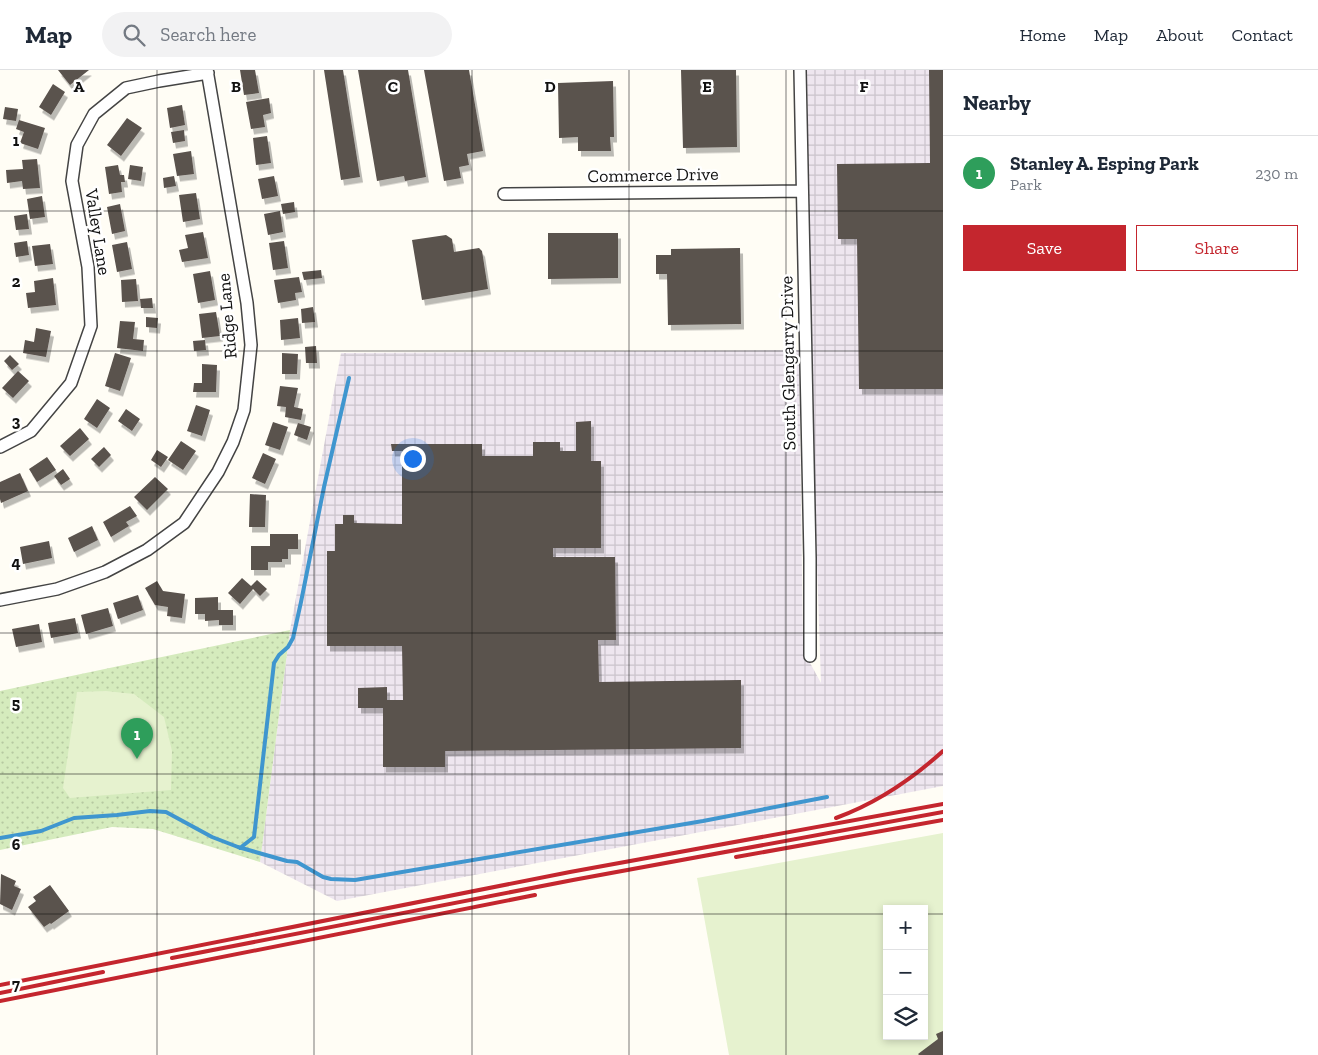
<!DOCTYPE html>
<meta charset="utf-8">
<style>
body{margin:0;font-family:"Zilla Slab",serif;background:#f2f2f3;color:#1f2937}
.controls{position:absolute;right:15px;bottom:15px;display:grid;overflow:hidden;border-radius:0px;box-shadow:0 2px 8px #0003}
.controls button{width:45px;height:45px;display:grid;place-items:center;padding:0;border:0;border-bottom:1px solid #e0e1e3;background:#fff;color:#1f2937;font:25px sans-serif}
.you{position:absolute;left:412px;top:388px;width:18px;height:18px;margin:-12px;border:4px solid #fff;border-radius:50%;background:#1a73e8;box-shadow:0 0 0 8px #1a73e833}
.badge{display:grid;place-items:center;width:32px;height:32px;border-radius:50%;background:#c4262e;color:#fff;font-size:16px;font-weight:700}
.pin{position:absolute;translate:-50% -41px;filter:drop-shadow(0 1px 2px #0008)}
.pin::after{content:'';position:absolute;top:26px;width:18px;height:15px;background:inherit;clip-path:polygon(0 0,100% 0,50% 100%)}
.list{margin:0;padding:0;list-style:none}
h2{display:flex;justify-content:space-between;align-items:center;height:65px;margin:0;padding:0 20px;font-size:21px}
h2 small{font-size:16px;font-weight:400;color:#747a83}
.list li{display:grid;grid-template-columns:32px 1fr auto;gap:15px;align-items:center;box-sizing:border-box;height:75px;padding:0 20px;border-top:1px solid #e0e1e3}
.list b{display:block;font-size:19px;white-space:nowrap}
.list p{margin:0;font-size:16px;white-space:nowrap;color:#747a83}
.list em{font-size:16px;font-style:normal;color:#747a83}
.actions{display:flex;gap:10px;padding:15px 20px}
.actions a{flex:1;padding:11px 0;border:1px solid #c4262e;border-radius:0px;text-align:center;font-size:18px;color:#c4262e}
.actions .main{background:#c4262e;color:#fff}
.icon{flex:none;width:28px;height:28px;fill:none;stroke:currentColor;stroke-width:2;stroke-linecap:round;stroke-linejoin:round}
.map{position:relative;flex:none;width:943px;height:985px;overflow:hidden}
header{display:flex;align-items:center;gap:30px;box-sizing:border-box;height:70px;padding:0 25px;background:#fff;border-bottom:1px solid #e0e1e3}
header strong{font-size:24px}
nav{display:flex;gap:28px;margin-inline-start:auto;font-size:18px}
.search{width:350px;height:45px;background:#f2f2f3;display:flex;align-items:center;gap:12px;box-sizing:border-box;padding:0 18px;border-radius:28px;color:#747a83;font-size:19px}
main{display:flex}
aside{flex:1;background:#fff}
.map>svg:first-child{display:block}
.industrial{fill:url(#industrial-grid)}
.park{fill:url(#park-dots)}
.pitch{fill:#e6f2cf;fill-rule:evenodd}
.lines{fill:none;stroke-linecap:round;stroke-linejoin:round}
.stream{stroke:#3f96cf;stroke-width:4}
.building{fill:#5a524d;filter:url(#shadow)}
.minor-casing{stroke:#444;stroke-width:14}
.minor{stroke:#fff;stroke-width:11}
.rail{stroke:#c4262e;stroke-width:4}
.grid{fill:none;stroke:#111;stroke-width:1;stroke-opacity:0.55}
.labels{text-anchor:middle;stroke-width:5;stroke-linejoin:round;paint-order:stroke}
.street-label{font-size:18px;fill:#111;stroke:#fff}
.grid-label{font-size:16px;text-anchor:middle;font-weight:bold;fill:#111;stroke:#fff;stroke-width:5;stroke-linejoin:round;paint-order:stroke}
</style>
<header>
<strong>Map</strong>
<div class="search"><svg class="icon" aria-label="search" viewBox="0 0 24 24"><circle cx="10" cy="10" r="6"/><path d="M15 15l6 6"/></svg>Search here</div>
<nav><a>Home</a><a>Map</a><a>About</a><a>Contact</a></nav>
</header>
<main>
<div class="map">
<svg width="943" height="985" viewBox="0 0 943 985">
<defs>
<pattern id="industrial-grid" width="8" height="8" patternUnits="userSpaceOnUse" patternTransform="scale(1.25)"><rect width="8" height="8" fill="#eee6ef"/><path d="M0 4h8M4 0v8" fill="none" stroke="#cbc4cc"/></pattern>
<pattern id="park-dots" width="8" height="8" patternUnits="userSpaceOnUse" patternTransform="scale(1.25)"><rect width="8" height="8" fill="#d5ebbd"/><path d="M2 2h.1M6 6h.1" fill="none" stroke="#b6c8a1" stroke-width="1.8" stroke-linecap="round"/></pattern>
<filter id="shadow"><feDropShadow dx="3" dy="5.5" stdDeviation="0" flood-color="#0004"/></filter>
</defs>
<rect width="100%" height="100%" fill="#fffdf5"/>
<path class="industrial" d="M807,0H943V716L337,831L260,792L290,560L341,283L799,280L803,580L821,613L810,283Z"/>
<path class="park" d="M290,560L260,792L153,759L112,757L0,780V621Z"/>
<path class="pitch" d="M106,621L134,624L164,647L172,681L171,720L70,728L63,718L77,622Z
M943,763V985H729L697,808ZM887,839H924V966H887Z"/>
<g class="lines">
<path class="stream" d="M0,768L41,761L74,748L117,745L150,741L166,742L212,767L238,777L287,791L297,792L323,807L331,809L355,810L703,751L827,727
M240,778L254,767L274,593L279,585L288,577L293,568L301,532L324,417L349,308"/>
</g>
<path class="building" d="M58,0H89L70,15Z
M240,0H255L259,23L244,25Z
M324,0H343L360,107L341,110Z
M358,0H408L426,107L405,111L404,106L377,111Z
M424,0H469L483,81L467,84L469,95L459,97L461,108L444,111Z
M681,0H736L737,77L683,78Z
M929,0H943V319H859L857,169H838L837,94L930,93Z
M613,11L614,67H610L611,81H578V67L559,68L558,13Z
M53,14L65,22L51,45L39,37Z
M269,28L271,43L263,45L265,57L251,59L246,32Z
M182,35L185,55L170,58L167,38Z
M5,37L18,39L16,51L3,49Z
M127,48L142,58L121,86L107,75Z
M19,50L45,58L38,79L20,73L24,62L16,59Z
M184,60L185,71L173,73L171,62Z
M267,66L271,93L256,95L253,68Z
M191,81L194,104L177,106L173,84Z
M37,89L40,118L23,119L22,111L7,113L6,100L23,99L22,90Z
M118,95L120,105H124L125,112H121L122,122L109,124L105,97Z
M130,95L143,97L141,111L128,109Z
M174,106L176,116L164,118L163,108Z
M274,106L278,126L262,129L258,109Z
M196,123L200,149L183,152L179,125Z
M42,126L45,147L30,149L27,129Z
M294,132L295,142L283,144L281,134Z
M120,134L125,161L112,164L107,137Z
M280,141L283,162L268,165L264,144Z
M27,144L29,159L16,160L14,146Z
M203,162L208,188L182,192L179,180L188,178L185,165Z
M548,163H618V208L548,209Z
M446,165L452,169L454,182L479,178L482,181L488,219L422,230L412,170Z
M27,171L29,185L16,187L14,173Z
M284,171L288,198L273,200L269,173Z
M127,172L132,199L117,202L112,175Z
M50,174L53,194L35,196L32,176Z
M740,178L741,254L668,255L667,204H656V185H671V179Z
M321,200L322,208L304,210L302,202Z
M210,201L215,230L198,233L193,204Z
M299,207L302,222L295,223L296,230L278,233L274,210Z
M53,208L56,235L28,238L26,223L35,222L34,211Z
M136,209L138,231L122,232L121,210Z
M152,228L153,238H141L140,229Z
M313,237L315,252L302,253L301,239Z
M216,242L220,266L202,268L199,244Z
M146,247L158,248L157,258L146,257Z
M298,248L300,268L281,270L280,250Z
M120,251L135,252L133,269L144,270L143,281L117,278Z
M36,258L51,261L46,287L23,283L25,270L34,272Z
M205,270L206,280L194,281L193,271Z
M316,276L317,293H306L305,277Z
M115,283L131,288L120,321L105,316Z
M282,283L298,284L297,304H282Z
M10,285L19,294L12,300L4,291Z
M202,294L217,295L216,322H193L194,313H202Z
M18,301L29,311L13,328L2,318Z
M280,316L298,318L294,337L303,339L301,350L285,347L286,337L277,336Z
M97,329L110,338L97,358L84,349Z
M196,335L210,340L202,366L187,361Z
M126,339L140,349L132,361L118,351Z
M591,351V391H601V478H553V487H615L616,570H598L599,612L741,610V678L445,681V697H383V638H358V618L387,617V630H403L402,576H327V481H335V454H343V445H354V453L402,454V381H392L391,374H482V386H533V372H560V381H576V352Z
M273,352L288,357L280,380L265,375Z
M298,353L311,357L307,370L294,365Z
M80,358L89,369L70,386L60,376Z
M181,371L196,381L183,400L168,390Z
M104,377L111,385L99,397L91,389Z
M157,380L168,387L161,397L151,390Z
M263,383L276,389L265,414L252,408Z
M47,387L56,400L37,412L29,399Z
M63,399L70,409L61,415L54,406Z
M20,403L28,421L1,433L0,429V412Z
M155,407L168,419L147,440L134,427Z
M250,424L266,425L265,457H249Z
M130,436L137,446L126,452L129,456L111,467L103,452Z
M92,456L98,470L74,482L68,468Z
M270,464H298V479H288V489H282V492H268V500H251V476H270Z
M49,471L52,488L23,494L20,477Z
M242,508L251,516L257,510L267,519L260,526L253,519L240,534L228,523Z
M157,511L163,521L185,524L182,548L167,546L168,537L155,535L145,518Z
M138,525L143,540L118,549L113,533Z
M218,527V540H233V555H219V550L205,551V544H195V528Z
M108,538L113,556L86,564L81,545Z
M75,548L78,563L51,568L48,553Z
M39,554L42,572L16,577L12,559Z
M1,804L16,811L14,816L21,819L12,840L0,834Z
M50,815L69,841L51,854L50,853L44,857L28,837L36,831L33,827Z
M943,961V985H919L918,984L938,969L936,964Z"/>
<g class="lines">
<g class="minor-casing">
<path id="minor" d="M800,0L810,488V586
M504,124L802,121
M0,377L31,361L71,313L91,256L88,197L72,111L77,75L94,44L126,18L159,11L208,3
M0,530L57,519L105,502L147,480L184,453L218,402L233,372L244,340L251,275L247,233L207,0"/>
</g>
<use href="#minor" class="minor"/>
<path class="rail" d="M836,748C877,733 911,710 943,681
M736,787L943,750
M172,888L573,810L943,742
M0,915L570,802L943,734
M0,923L103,902
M0,931L535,825"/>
</g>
<path class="grid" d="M157,0V985M314,0V985M472,0V985M629,0V985M786,0V985M0,141H943M0,281H943M0,422H943M0,563H943M0,704H943M0,844H887M924,844H943"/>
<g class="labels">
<g class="street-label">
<text transform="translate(653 105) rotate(-1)" y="6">Commerce Drive</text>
<text transform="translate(98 162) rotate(81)" y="6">Valley Lane</text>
<text transform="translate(227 246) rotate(-95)" y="6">Ridge Lane</text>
<text transform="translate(788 293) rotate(-91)" y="6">South Glengarry Drive</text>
</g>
</g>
<g class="grid-label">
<text x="79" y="22">A</text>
<text x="236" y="22">B</text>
<text x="393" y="22">C</text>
<text x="550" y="22">D</text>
<text x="707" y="22">E</text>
<text x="864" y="22">F</text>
<text x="16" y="76">1</text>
<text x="16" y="217">2</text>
<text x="16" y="357">3</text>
<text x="16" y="498">4</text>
<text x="16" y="639">5</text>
<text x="16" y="780">6</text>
<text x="16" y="920">7</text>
</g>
</svg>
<div class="controls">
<button>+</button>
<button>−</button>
<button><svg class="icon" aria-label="layers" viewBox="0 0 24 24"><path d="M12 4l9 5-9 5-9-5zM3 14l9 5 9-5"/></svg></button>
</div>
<div class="you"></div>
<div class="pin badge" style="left:137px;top:689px;background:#2e9e5b">1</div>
</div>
<aside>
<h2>Nearby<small></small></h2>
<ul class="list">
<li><span class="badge" style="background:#2e9e5b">1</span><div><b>Stanley A. Esping Park</b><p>Park</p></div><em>230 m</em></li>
</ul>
<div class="actions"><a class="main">Save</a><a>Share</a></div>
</aside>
</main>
